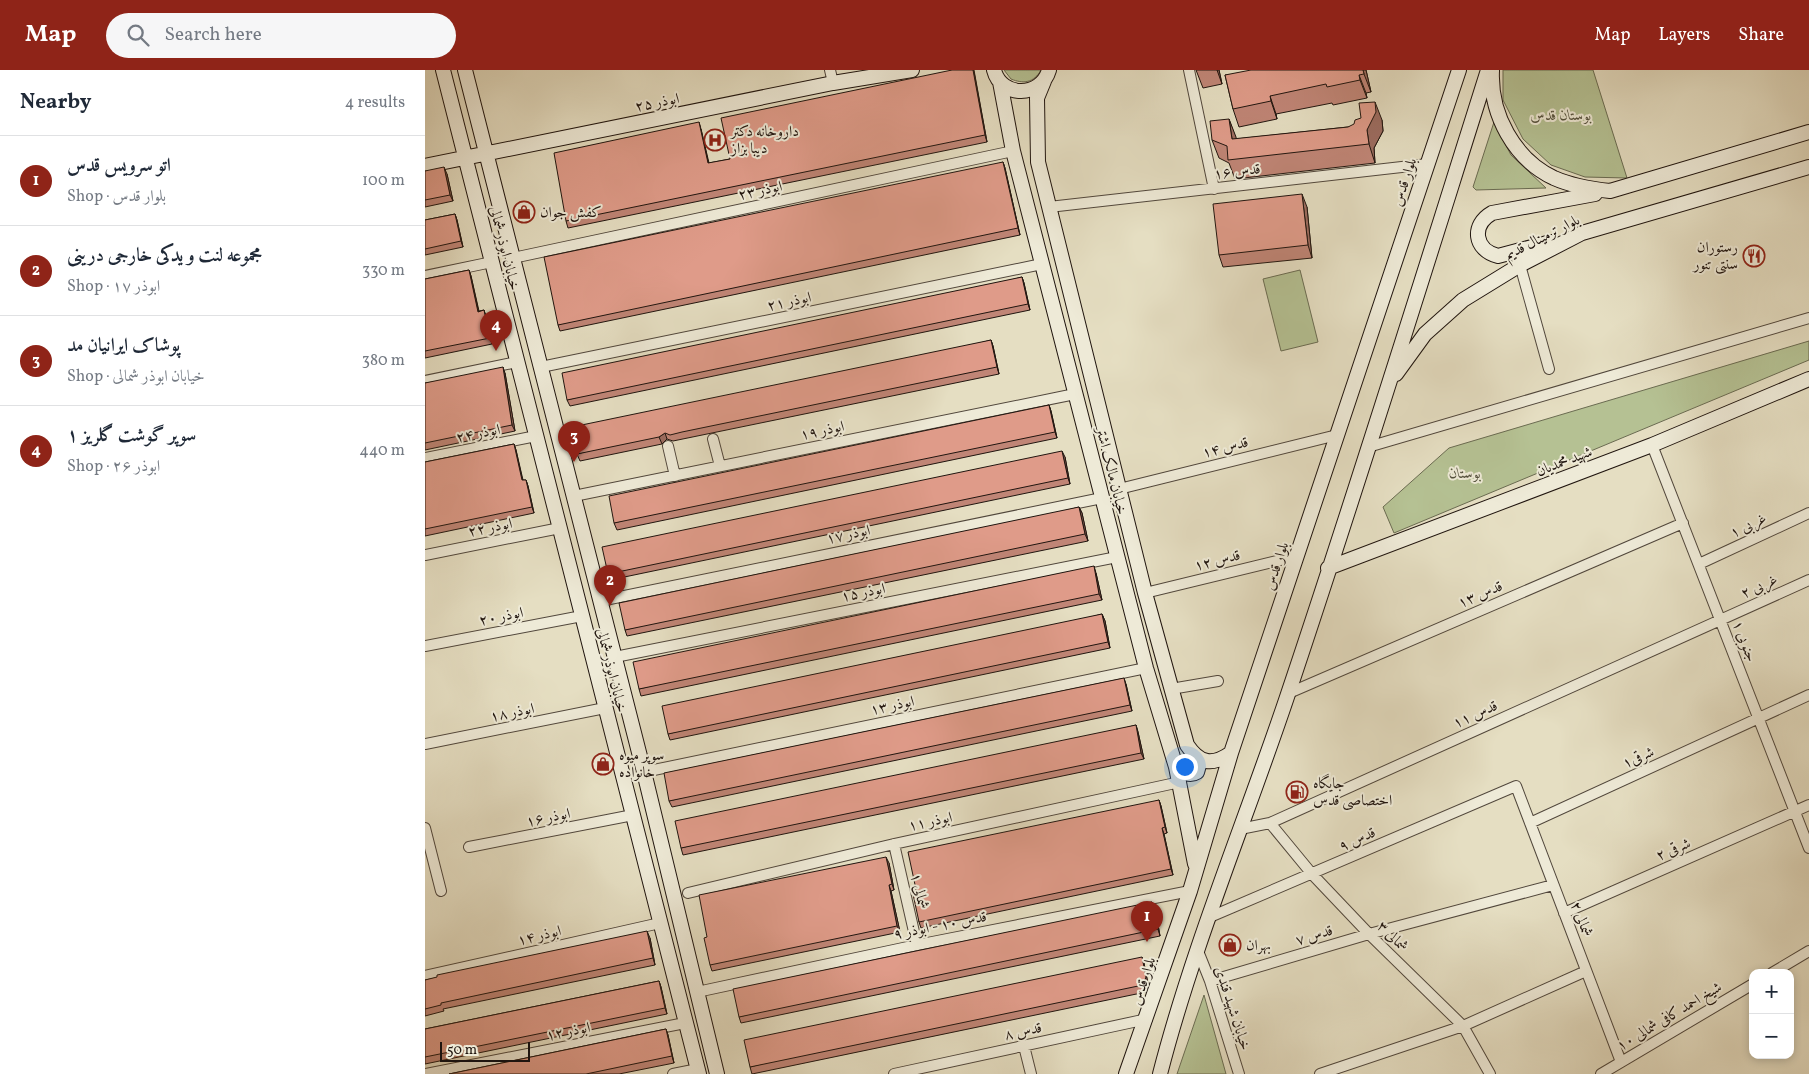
<!DOCTYPE html>
<meta charset="utf-8">
<style>
body{margin:0;font-family:Vollkorn,Amiri,serif;background:#f6f6f7;color:#1f2937}
.controls{position:absolute;right:15px;bottom:15px;display:grid;overflow:hidden;border-radius:10px;box-shadow:0 2px 8px #0003}
.controls button{width:45px;height:45px;display:grid;place-items:center;padding:0;border:0;border-bottom:1px solid #e0e1e3;background:#fff;color:#1f2937;font:25px sans-serif}
.scale{position:absolute;left:15px;bottom:12px;width:90px;box-sizing:border-box;padding-left:5px;border:2px solid #20150f;border-top:0;font-size:14px;line-height:18px;white-space:nowrap;color:#20150f;-webkit-text-stroke:4px #eeead7;paint-order:stroke}
.you{position:absolute;left:759px;top:696px;width:18px;height:18px;margin:-12px;border:4px solid #fff;border-radius:50%;background:#1a73e8;box-shadow:0 0 0 8px #1a73e833}
.badge{display:grid;place-items:center;width:32px;height:32px;border-radius:50%;background:#8f2418;color:#fff;font-size:16px;font-weight:700}
.pin{position:absolute;translate:-50% -41px;filter:drop-shadow(0 1px 2px #0008)}
.pin::after{content:'';position:absolute;top:26px;width:18px;height:15px;background:inherit;clip-path:polygon(0 0,100% 0,50% 100%)}
.list{margin:0;padding:0;list-style:none}
h2{display:flex;justify-content:space-between;align-items:center;height:65px;margin:0;padding:0 20px;font-size:21px}
h2 small{font-size:16px;font-weight:400;color:#747a83}
.list li{display:grid;grid-template-columns:32px 1fr auto;gap:15px;align-items:center;box-sizing:border-box;height:90px;padding:0 20px;border-top:1px solid #e0e1e3}
.list b{display:block;font-size:19px;white-space:nowrap}
.list p{margin:0;font-size:16px;white-space:nowrap;color:#747a83}
.list em{font-size:16px;font-style:normal;color:#747a83}
.icon{flex:none;width:28px;height:28px;fill:none;stroke:currentColor;stroke-width:2;stroke-linecap:round;stroke-linejoin:round}
.map{position:relative;flex:none;width:1384px;height:1004px;overflow:hidden}
header{display:flex;align-items:center;gap:30px;box-sizing:border-box;height:70px;padding:0 25px;background:#8f2418;color:#fff}
header strong{font-size:24px}
nav{display:flex;gap:28px;margin-inline-start:auto;font-size:18px}
.search{width:350px;height:45px;background:#f6f6f7;display:flex;align-items:center;gap:12px;box-sizing:border-box;padding:0 18px;border-radius:28px;color:#747a83;font-size:19px}
main{display:flex}
aside{flex:1;background:#fff}
.map>svg:first-child{display:block}
.green{fill:#b5c193;stroke:#6a6b51}
.lines{fill:none;stroke-linecap:round;stroke-linejoin:round}
.street-casing{stroke:#51473c;stroke-width:12}
.secondary-casing{stroke:#20150f;stroke-width:16}
.street{stroke:#eeead7;stroke-width:10}
.secondary{stroke:#eeead7;stroke-width:14}
.wall{fill:#c08576;stroke:#20150f}
.shaded-wall{fill:#9c6c60;stroke:#20150f}
.building{fill:#df9b89;stroke:#20150f}
.labels{text-anchor:middle;stroke-width:4;stroke-linejoin:round;paint-order:stroke}
.street-label{font-size:15px;fill:#20150f;stroke:#eeead7}
.park-label{font-size:15px;font-style:italic;fill:#54513d;stroke:#eeead7}
.poi-label{font-size:15px;fill:#20150f;stroke:#eeead7;text-anchor:start}
</style>
<header>
<strong>Map</strong>
<div class="search"><svg class="icon" aria-label="search" viewBox="0 0 24 24"><circle cx="10" cy="10" r="6"/><path d="M15 15l6 6"/></svg>Search here</div>
<nav><a>Map</a><a>Layers</a><a>Share</a></nav>
</header>
<main>
<aside>
<h2>Nearby<small>4 results</small></h2>
<ul class="list">
<li><span class="badge">1</span><div><b>اتو سرویس قدس</b><p>Shop · بلوار قدس</p></div><em>100 m</em></li>
<li><span class="badge">2</span><div><b>مجموعه لنت و یدکی خارجی درینی</b><p>Shop · ابوذر ۱۷</p></div><em>330 m</em></li>
<li><span class="badge">3</span><div><b>پوشاک ایرانیان مد</b><p>Shop · خیابان ابوذر شمالی</p></div><em>380 m</em></li>
<li><span class="badge">4</span><div><b>سوپر گوشت گلریز ۱</b><p>Shop · ابوذر ۲۶</p></div><em>440 m</em></li>
</ul>
</aside>
<div class="map">
<svg width="1384" height="1004" viewBox="0 0 1384 1004">
<rect width="100%" height="100%" fill="#e5dec2"/>
<filter id="stains"><feTurbulence type="fractalNoise" baseFrequency=".004" numOctaves="4"/><feColorMatrix values="0 0 0 0 .2 0 0 0 0 .09 0 0 0 0 .02 0 0 0 .5 -.17"/></filter>
<radialGradient id="worn" r=".72"><stop offset=".6" stop-color="#630" stop-opacity="0"/><stop offset="1" stop-color="#630" stop-opacity=".3"/></radialGradient>
<path class="green" d="M579,0H616C609,13 598,14 586,9Z
M1078,0H1168L1202,108L1160,107L1126,95L1098,69L1078,30Z
M1069,52L1086,85L1121,118L1051,120L1048,117Z
M875,200L893,272L856,281L838,209Z
M1384,271V290L969,463L958,437L1024,378Z
M779,925L801,1004H752Z"/>
<g class="lines">
<g class="street-casing">
<path id="street" d="M405,0L408,13
M764,0L789,119
M624,137L1003,94
M88,188L588,81
M1095,195L1124,299
M0,206L67,192
M116,297L617,194
M0,311L92,292
M288,369L295,396
M1227,375L1384,778
M243,376L250,406
M943,377L1384,248
M0,388L111,366
M694,419L912,365
M149,426L650,324
M0,485L135,458
M1274,494L1384,443
M720,523L872,486
M175,531L677,428
M0,576L157,546
M190,587L692,487
M746,619L793,611
M864,623L1258,453
M0,674L180,638
M219,702L721,598
M845,753L887,804L944,864L1038,956L1065,1004
M1105,753L1384,625
M0,758L16,821
M815,759L845,753L1384,510
M469,774L492,875
M44,777L208,745
M263,823L469,774L755,712
M1139,843L1384,735
M785,847L1091,716L1196,992
M773,881L785,911L814,1004
M1347,903L1384,881
M0,906L235,853
M785,911L944,864L1128,815
M272,922L492,875L765,821
M599,976L606,1004
M1,1004L260,953
M248,1004L273,999
M469,1004L722,949
M895,1004L1038,956L1161,901
M1176,1004L1328,914"/>
</g>
<g class="secondary-casing">
<path id="secondary" d="M18,0L274,1004
M40,0L219,702L292,1004
M569,0C576,28 616,28 624,0
M1067,1C1065,44 1089,89 1129,108C1147,116 1166,119 1185,121L1384,62
M619,11L612,28L613,92L720,523L762,675C775,694 787,696 806,683
M575,12L588,81L721,598L751,697L770,794
M0,96L408,13L487,0
M1126,172L1073,186C1049,180 1046,155 1067,143L1170,124
M971,304L1000,264L1038,230L1095,195L1157,163L1384,97
M903,498L1227,375L1384,309
M751,697C758,702 764,707 772,702L774,695L770,686
M701,1004L765,821L806,683L1034,0
M735,1004C768,876 820,752 862,627C932,419 997,209 1063,0"/>
</g>
<use href="#street" class="street"/>
<use href="#secondary" class="secondary"/>
</g>
<path class="wall" d="M527,0H549L562,72L143,158L141,151L276,59L284,93L305,89Z
M771,0H794L797,14L778,18Z
M941,0L946,22L941,23L942,28L908,35L907,33L851,44L852,49L814,57L808,39L800,5Z
M804,49L811,69L923,57L957,50L958,61L949,78L950,93L810,109L804,93L794,88L787,70Z
M578,92L580,98L595,165L135,261L133,255Z
M0,101L22,104L28,131L0,137Z
M882,137L887,188L798,197L794,185Z
M30,144L32,150L38,177L0,185V150Z
M44,200L46,206L54,241L59,240L61,247L67,274L0,288V209Z
M597,207L599,213L605,240L145,336L142,330Z
M566,270L568,276L574,304L248,371L242,369L237,374L155,391L152,384Z
M80,303L90,361L0,380V313Z
M624,335L626,341L632,368L192,460L189,453Z
M89,374L91,380L98,410H101L103,416L109,443L0,466V392Z
M640,387L645,414L185,510L183,504Z
M654,437L657,443L663,471L202,566L200,560Z
M671,503L677,530L216,626L214,619Z
M677,544L680,551L685,578L245,670L243,664Z
M701,614L707,641L247,737L244,731Z
M711,655L713,662L719,689L258,785L256,778Z
M734,730L736,736L742,763L739,764L748,805L496,858L494,852L492,824Z
M464,793L469,820L466,821L475,862L287,901L285,895Z
M727,832L730,838L735,866L316,953L314,947Z
M225,868L230,895L18,939L19,941L0,946V910Z
M719,893L723,914L721,922L327,1004L325,997Z
M234,911L236,917L242,944L0,994V959Z
M241,959L243,965L249,993L194,1004H24Z"/>
<path class="shaded-wall" d="M548,0L549,2L562,72L560,65Z
M792,0H794L797,14Z
M938,0H941L946,22L939,4Z
M934,5L941,23L942,28L935,10Z
M845,26L851,44L852,49L846,31Z
M950,32L957,50L958,61L949,78L950,93L944,74L942,60Z
M804,49L811,67L814,88L807,69Z
M274,52L276,59L285,100L283,93Z
M578,92L580,98L595,165L593,158Z
M19,97L22,104L28,131L25,125Z
M877,124L882,137L887,188L883,175Z
M30,144L32,150L38,177L36,171Z
M44,200L46,206L55,248L53,242Z
M597,207L599,213L605,240L603,234Z
M59,240L61,247L67,274L65,268Z
M566,270L568,276L574,304L572,297Z
M78,297L80,303L90,361L87,355Z
M624,335L626,341L632,368L630,362Z
M240,363L242,369L237,374L234,367Z
M89,374L91,380L99,417L97,410Z
M637,381L640,387L645,414L643,408Z
M101,410L103,416L109,443L107,437Z
M654,437L657,443L663,471L660,464Z
M669,496L671,503L677,530L674,524Z
M677,544L680,551L685,578L683,572Z
M699,608L701,614L707,641L705,635Z
M711,655L713,662L719,689L716,683Z
M734,730L736,736L742,763L740,757Z
M737,758L739,764L748,805L746,799Z
M461,787L464,793L469,820L467,814Z
M464,815L466,821L475,862L472,856Z
M727,832L730,838L735,866L733,859Z
M222,861L225,868L230,895L228,888Z
M717,887L719,893L723,914L721,922L718,915Z
M234,911L236,917L242,944L240,938Z
M241,959L243,965L249,993L247,986Z"/>
<path class="building" d="M527,0H548L560,65L141,151L129,83L274,52L283,93L305,89L296,48Z
M826,0H938L939,4L934,5L935,10L902,17L901,14L845,26L846,31L808,39L800,5Z
M950,32L951,42L942,60L944,74L803,90L802,76L787,70L785,51L804,49L807,69L923,57L929,54L930,50L936,48L934,33Z
M578,92L593,158L133,255L119,187Z
M19,97L25,125L0,130V101Z
M877,124L883,175L794,185L788,134Z
M30,144L36,171L0,179V150Z
M44,200L53,242L59,240L65,268L0,281V209Z
M597,207L603,234L142,330L137,303Z
M566,270L572,297L257,362L245,365L240,363L234,367L152,384L147,357Z
M78,297L87,355L0,373V313Z
M624,335L630,362L189,453L184,426Z
M89,374L97,410H101L107,437L0,459V392Z
M637,381L643,408L183,504L177,477Z
M654,437L660,464L200,560L194,533Z
M669,496L674,524L214,619L208,592Z
M677,544L683,572L243,664L237,636Z
M699,608L705,635L244,731L239,703Z
M711,655L716,683L256,778L250,751Z
M734,730L740,757L737,758L746,799L494,852L488,824H492L483,782Z
M461,787L467,814L464,815L472,856L285,895L279,868L282,867L274,825Z
M727,832L733,859L314,947L308,919Z
M222,861L228,888L16,933V935L0,939V910L12,907V905Z
M717,887L721,907L718,915L325,997L319,970Z
M234,911L240,938L0,987V959Z
M241,959L247,986L161,1004H24Z"/>
<defs>
<g id="hospital-ring" transform="scale(1.125)"><circle r="9.5" fill="#eeead7" stroke="#8f2418" stroke-width="1.5"/><path d="M-5-5h3v3.5h4V-5h3V5h-3V1.5h-4V5h-3Z" fill="#8f2418"/></g>
<g id="shop-ring" transform="scale(1.125)"><circle r="9.5" fill="#eeead7" stroke="#8f2418" stroke-width="1.5"/><path d="M-5-2.5h2.3a2.7 3.5 0 0 1 5.4 0H5L5.5 6h-11ZM-1.5-2.5h3a1.5 2.3 0 0 0-3 0Z" fill="#8f2418"/></g>
<g id="restaurant-ring" transform="scale(1.125)"><circle r="9.5" fill="#eeead7" stroke="#8f2418" stroke-width="1.5"/><path d="M-5-6h1v4h1v-4h1v4h1v-4h1v5L-1.5 .5V6h-2V.5L-5-1ZM5-6V6H3V1.5H1.5Q1.5-4 5-6Z" fill="#8f2418"/></g>
<g id="fuel-ring" transform="scale(1.125)"><circle r="9.5" fill="#eeead7" stroke="#8f2418" stroke-width="1.5"/><path d="M-5.5-6h7V0h2V4h1.3V-2.5L3-4.5l.8-.8L6-3V5H2.5V1h-1V6h-7ZM-4.2-4.7v3.2H.2V-4.7Z" fill="#8f2418"/></g>
</defs>
<g fill-rule="evenodd">
<use href="#hospital-ring" x="290" y="70"/>
<use href="#shop-ring" x="99" y="142"/>
<use href="#restaurant-ring" x="1329" y="186"/>
<use href="#shop-ring" x="178" y="694"/>
<use href="#fuel-ring" x="872" y="722"/>
<use href="#shop-ring" x="805" y="875"/>
</g>
<g class="labels">
<g class="street-label">
<text transform="translate(232 32) rotate(-11)" y="5">ابوذر ۲۵</text>
<text transform="translate(812 101) rotate(-7)" y="5">قدس ۱۶</text>
<text transform="translate(979 112) rotate(-72)" y="5">بلوار قدس</text>
<text transform="translate(335 120) rotate(-12)" y="5">ابوذر ۲۳</text>
<text transform="translate(1117 167) rotate(-27)" y="5">بلوار ترمینال قدیم</text>
<text transform="translate(80 178) rotate(76)" y="5">خیابان ابوذر شمالی</text>
<text transform="translate(364 231) rotate(-12)" y="5">ابوذر ۲۱</text>
<text transform="translate(397 360) rotate(-12)" y="5">ابوذر ۱۹</text>
<text transform="translate(53 363) rotate(-11)" y="5">ابوذر ۲۴</text>
<text transform="translate(800 377) rotate(-14)" y="5">قدس ۱۴</text>
<text transform="translate(1139 391) rotate(-21)" y="5">شهید محمدیان</text>
<text transform="translate(687 401) rotate(76)" y="5">خیابان مالک اشتر</text>
<text transform="translate(1323 455) rotate(-25)" y="5">غربی ۱</text>
<text transform="translate(65 457) rotate(-11)" y="5">ابوذر ۲۲</text>
<text transform="translate(423 464) rotate(-12)" y="5">ابوذر ۱۷</text>
<text transform="translate(792 490) rotate(-14)" y="5">قدس ۱۲</text>
<text transform="translate(851 496) rotate(-72)" y="5">بلوار قدس</text>
<text transform="translate(1334 516) rotate(-24)" y="5">غربی ۲</text>
<text transform="translate(438 522) rotate(-11)" y="5">ابوذر ۱۵</text>
<text transform="translate(1055 524) rotate(-23)" y="5">قدس ۱۳</text>
<text transform="translate(76 546) rotate(-11)" y="5">ابوذر ۲۰</text>
<text transform="translate(1320 571) rotate(69)" y="5">۱ جنوبی</text>
<text transform="translate(187 600) rotate(76)" y="5">خیابان ابوذر شمالی</text>
<text transform="translate(467 635) rotate(-12)" y="5">ابوذر ۱۳</text>
<text transform="translate(87 642) rotate(-11)" y="5">ابوذر ۱۸</text>
<text transform="translate(1050 644) rotate(-24)" y="5">قدس ۱۱</text>
<text transform="translate(1213 687) rotate(-24)" y="5">شرقی۱</text>
<text transform="translate(123 747) rotate(-11)" y="5">ابوذر ۱۶</text>
<text transform="translate(505 751) rotate(-12)" y="5">ابوذر ۱۱</text>
<text transform="translate(932 769) rotate(-24)" y="5">قدس ۹</text>
<text transform="translate(1248 779) rotate(-23)" y="5">شرقی ۲</text>
<text transform="translate(495 821) rotate(77)" y="5">شمالی ۱</text>
<text transform="translate(1157 849) rotate(69)" y="5">شمالی ۲</text>
<text transform="translate(515 855) rotate(-11)" y="5">قدس ۱۰ - ابوذر ۹</text>
<text transform="translate(114 865) rotate(-13)" y="5">ابوذر ۱۴</text>
<text transform="translate(889 865) rotate(-17)" y="5">قدس ۷</text>
<text transform="translate(968 866) rotate(45)" y="5">شمالی ۳</text>
<text transform="translate(718 911) rotate(-72)" y="5">بلوار قدس</text>
<text transform="translate(808 938) rotate(72)" y="5">خیابان شهید قندی</text>
<text transform="translate(1244 946) rotate(-31)" y="5">شیخ احمد کافی شمالی ۱۰</text>
<text transform="translate(143 961) rotate(-11)" y="5">ابوذر ۱۲</text>
<text transform="translate(598 961) rotate(-12)" y="5">قدس ۸</text>
</g>
<g class="park-label">
<text x="1136" y="50">بوستان قدس</text>
<text x="1040" y="408">بوستان</text>
</g>
<g class="poi-label">
<text x="306" y="66">داروخانه دکتر<tspan x="306" dy="17">دیبا بزاز</tspan></text>
<text x="115" y="147">کفش جوان</text>
<text x="1313" y="182" text-anchor="end">رستوران<tspan x="1313" dy="17">سنتی تنور</tspan></text>
<text x="194" y="690">سوپر میوه<tspan x="194" dy="17">خانواده</tspan></text>
<text x="888" y="718">جایگاه<tspan x="888" dy="17">اختصاصی قدس</tspan></text>
<text x="821" y="880">بهران</text>
</g>
</g>
<rect width="100%" height="100%" filter="url(#stains)"/>
<rect width="100%" height="100%" fill="url(#worn)"/>
</svg>
<div class="controls">
<button>+</button>
<button>−</button>
</div>
<div class="scale">50 m</div>
<div class="you"></div>
<div class="pin badge" style="left:722px;top:872px">1</div>
<div class="pin badge" style="left:185px;top:536px">2</div>
<div class="pin badge" style="left:149px;top:392px">3</div>
<div class="pin badge" style="left:71px;top:281px">4</div>
</div>
</main>
